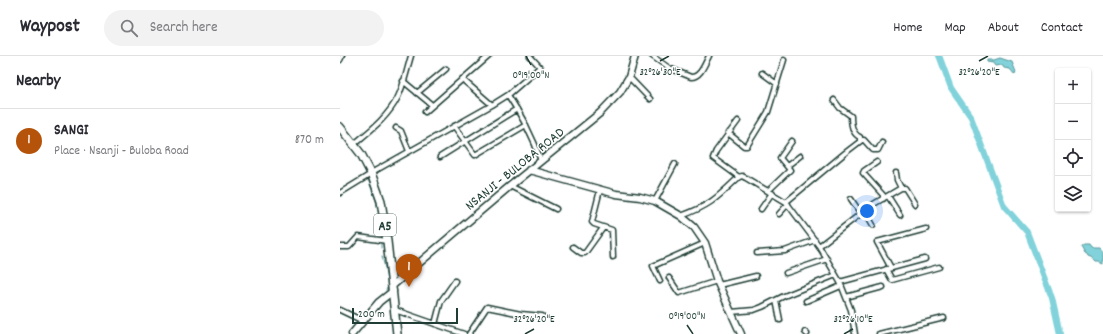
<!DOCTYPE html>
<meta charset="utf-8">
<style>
body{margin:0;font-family:Dekko,sans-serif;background:#f2f2f3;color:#2b2b33}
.controls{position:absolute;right:12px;top:12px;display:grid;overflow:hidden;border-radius:4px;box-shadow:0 1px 3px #0004}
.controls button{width:36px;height:36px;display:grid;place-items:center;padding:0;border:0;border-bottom:1px solid #e1e1e2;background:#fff;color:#2b2b33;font:20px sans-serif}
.scale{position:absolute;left:12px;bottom:10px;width:106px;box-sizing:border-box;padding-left:4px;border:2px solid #1f3d34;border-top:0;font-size:11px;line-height:14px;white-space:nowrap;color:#1f3d34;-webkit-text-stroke:3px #fff;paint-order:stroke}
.you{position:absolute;left:527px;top:155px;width:14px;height:14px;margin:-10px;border:3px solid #fff;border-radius:50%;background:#1a73e8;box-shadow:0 0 0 6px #1a73e833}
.badge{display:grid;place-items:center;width:26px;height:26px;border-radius:50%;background:#b45309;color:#fff;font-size:13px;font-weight:700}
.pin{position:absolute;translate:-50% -33px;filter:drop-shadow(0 1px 2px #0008)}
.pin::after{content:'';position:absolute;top:21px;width:14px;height:12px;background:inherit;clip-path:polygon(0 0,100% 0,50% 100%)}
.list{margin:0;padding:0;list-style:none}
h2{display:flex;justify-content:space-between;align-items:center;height:52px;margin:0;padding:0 16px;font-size:17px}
h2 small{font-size:13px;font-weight:400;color:#7c7c81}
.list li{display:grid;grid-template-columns:26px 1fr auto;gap:12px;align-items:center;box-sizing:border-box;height:64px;padding:0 16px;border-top:1px solid #e1e1e2}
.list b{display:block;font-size:15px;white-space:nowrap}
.list p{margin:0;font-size:13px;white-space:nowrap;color:#7c7c81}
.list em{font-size:13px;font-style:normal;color:#7c7c81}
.icon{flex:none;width:22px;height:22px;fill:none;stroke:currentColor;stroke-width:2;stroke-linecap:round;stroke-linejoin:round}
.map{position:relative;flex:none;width:763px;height:278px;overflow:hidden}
header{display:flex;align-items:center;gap:24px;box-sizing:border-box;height:56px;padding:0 20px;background:#fff;border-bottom:1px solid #e1e1e2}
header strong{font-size:19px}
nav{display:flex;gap:22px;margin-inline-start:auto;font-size:14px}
.search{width:280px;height:36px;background:#f2f2f3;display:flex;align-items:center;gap:10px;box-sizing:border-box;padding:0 14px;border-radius:22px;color:#7c7c81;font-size:15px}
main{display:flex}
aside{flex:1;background:#fff}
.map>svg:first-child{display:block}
.water{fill:#81d2da;stroke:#5a9698}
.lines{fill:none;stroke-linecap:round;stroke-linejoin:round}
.stream{stroke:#5a9698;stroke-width:1}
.river{stroke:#81d2da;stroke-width:6}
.street-casing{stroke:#1f3d34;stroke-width:7}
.secondary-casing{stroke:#1f3d34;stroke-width:9}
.primary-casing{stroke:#1f3d34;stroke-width:10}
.street{stroke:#fff;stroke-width:4}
.secondary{stroke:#fff;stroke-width:6}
.primary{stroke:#fff;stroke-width:7}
.ticks{fill:none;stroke:#1f3d34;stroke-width:1.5}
.labels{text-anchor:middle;stroke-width:3;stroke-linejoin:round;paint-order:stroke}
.shield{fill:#fff;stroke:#627771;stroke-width:1}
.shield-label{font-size:13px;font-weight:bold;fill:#1f3d34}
.street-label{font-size:14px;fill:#1f3d34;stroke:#fff}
.ticks-label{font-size:10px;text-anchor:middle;fill:#1f3d34;stroke:#fff;stroke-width:3;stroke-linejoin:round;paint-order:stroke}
</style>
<header>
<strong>Waypost</strong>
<div class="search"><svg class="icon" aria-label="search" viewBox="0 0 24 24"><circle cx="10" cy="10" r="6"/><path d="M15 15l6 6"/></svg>Search here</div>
<nav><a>Home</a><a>Map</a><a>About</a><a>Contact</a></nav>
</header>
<main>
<aside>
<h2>Nearby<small></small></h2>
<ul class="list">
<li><span class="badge">1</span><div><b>SANGI</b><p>Place · Nsanji - Buloba Road</p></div><em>870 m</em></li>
</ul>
</aside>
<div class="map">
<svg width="763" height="278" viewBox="0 0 763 278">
<rect width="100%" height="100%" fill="#fff"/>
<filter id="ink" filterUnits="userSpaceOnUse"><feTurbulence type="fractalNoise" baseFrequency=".025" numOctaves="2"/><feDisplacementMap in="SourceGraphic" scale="8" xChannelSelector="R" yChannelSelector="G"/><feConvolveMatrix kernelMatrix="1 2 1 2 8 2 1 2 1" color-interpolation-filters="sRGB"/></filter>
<g filter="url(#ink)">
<path class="water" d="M660,2L672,6L676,16L675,19L670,13L664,12L662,9L655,10L653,7L647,6V4H654Z
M744,189H749L751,192H759L763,197V208L759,206H756L753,203L748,201L747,199L745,198L741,191Z"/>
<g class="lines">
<path class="stream" d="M0,77L5,83
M18,101L26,117
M28,123L36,145L40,164
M41,169V174
M41,187V192
M42,200L45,212
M45,214L48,230
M46,234L47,232"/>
<path class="river" d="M599,0L600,2L611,32L631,61L664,150L687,176L712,242L720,278"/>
<g class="street-casing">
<path id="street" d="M312,0L329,12L351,21C361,21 365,7 369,0
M0,4L2,0
M422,17L437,28
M289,21L310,43
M122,23L152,49
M63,25L92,49
M77,37L106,13
M168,39C182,61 193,80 201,105
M494,44L500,52L511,60C511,68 512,78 520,81V85
M85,56L149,0
M398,65L376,95L373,102L399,121L402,120L406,122L446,146L479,190L500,226L511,254L515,278
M114,70L135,99L186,69
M56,72L61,75L69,95
M388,77L404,90H407L428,56L444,4
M14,88C31,74 48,61 58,41C64,29 67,13 71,0
M100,101L177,53
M537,106L524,115L523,117L543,139V143
M447,110L460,100
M31,117L152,49L168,39L200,11L190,0
M556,117L557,124L561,132
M170,130L216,153
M260,134L252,166L254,168L272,174L273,201
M428,135L450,114L440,102L452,85
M0,137L31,118
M548,140L560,159
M511,143L521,158
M315,145L335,108
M446,146L505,97L522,84H524L533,94H538L542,86
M421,153L432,137
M525,155L533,169
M439,158L448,148
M341,160C370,150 378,141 399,121
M479,190L532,149L561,132H565L575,148
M0,191H9L18,181L47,185
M233,191L241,197H245L263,172
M417,197L445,195L475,184
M551,212L537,186L586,173
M546,213L552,224L599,211
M446,217L487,203
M329,222L339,237L377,225
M320,225L313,210L365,187
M500,226L585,203
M379,229L416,220
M506,241L543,231
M436,244L440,264
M466,245L501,230
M0,254L23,265
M55,254L124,278
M391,256L414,254L422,251L444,240L496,219
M95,268L101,245L115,225
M465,276L467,278
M129,278L147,251L181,258L202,260
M539,278L604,262"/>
</g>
<g class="secondary-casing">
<path id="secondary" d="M189,114L276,138L300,141L315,145L341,160L354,171L365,187L377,225L401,278
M52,230L170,130L260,57L280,36L289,21L295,0
M12,278L39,246L53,235"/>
</g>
<g class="primary-casing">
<path id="primary" d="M0,71L21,98L31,117L41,145L47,185L57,278"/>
</g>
<use href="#street" class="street"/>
<use href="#secondary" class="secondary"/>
<use href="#primary" class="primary"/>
</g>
</g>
<path class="ticks" d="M186,0L191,9M320,5L329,0M639,5L648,0M347,269L353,278M185,278L194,273M504,278L513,273"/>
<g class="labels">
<rect class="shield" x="34" y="158" width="22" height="22" rx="3"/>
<g class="shield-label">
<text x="45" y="174">A5</text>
</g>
<g class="street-label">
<text transform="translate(174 112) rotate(-39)" y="5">NSANJI - BULOBA ROAD</text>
</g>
</g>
<g class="ticks-label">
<text x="320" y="19">32°26'30"E</text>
<text x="639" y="19">32°26'20"E</text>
<text x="191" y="22">0°19'00"N</text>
<text x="347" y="263">0°19'00"N</text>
<text x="194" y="266">32°26'20"E</text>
<text x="513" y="266">32°26'10"E</text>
</g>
</svg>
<div class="controls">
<button>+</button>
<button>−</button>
<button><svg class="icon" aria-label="locate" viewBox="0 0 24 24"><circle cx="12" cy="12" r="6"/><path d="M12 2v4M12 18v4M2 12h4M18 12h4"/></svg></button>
<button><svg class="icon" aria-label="layers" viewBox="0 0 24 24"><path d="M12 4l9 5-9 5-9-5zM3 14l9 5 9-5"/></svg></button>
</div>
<div class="scale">200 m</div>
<div class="you"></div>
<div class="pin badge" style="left:69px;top:231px">1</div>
</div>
</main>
